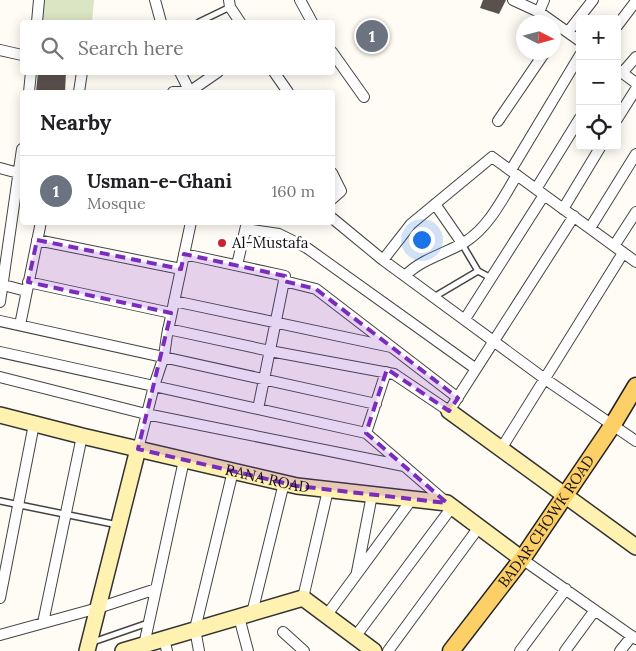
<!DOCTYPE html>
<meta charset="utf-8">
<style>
body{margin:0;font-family:Lora,serif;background:#f2f2f2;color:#202124}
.controls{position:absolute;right:15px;top:15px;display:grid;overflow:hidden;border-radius:5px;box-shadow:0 2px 12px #0003}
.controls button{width:45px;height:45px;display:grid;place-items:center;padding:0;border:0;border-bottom:1px solid #e0e0e0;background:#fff;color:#202124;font:25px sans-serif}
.compass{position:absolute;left:516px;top:15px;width:45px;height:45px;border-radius:50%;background:#fff;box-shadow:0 2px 12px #0003;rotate:96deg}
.you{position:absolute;left:421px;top:239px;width:18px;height:18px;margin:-12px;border:4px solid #fff;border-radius:50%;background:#1a73e8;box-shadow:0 0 0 8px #1a73e833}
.badge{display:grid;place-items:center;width:32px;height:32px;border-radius:50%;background:#db2777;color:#fff;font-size:16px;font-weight:700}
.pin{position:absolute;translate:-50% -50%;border:2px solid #fff;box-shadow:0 1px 5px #0006}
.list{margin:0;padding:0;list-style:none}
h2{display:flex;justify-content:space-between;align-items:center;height:65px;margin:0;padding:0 20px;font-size:21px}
h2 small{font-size:16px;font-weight:400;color:#757577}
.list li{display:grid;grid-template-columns:32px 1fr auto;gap:15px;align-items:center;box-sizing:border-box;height:70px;padding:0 20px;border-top:1px solid #e0e0e0}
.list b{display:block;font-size:19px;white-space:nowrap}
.list p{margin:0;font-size:16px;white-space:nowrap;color:#757577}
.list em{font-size:16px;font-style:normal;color:#757577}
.icon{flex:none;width:28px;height:28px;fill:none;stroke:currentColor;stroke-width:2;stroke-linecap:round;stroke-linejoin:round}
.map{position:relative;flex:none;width:636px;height:651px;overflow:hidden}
.search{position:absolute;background:#fff;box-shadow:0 2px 12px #0003;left:20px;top:20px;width:315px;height:55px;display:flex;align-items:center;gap:12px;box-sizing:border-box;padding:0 18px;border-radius:5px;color:#757577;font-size:19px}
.panel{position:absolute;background:#fff;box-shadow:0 2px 12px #0003;left:20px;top:90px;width:315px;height:135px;border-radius:5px}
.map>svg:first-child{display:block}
.cemetery{fill:#dbe4c3}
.building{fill:#5a514d}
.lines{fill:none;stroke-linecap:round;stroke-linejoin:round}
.lane-casing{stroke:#444;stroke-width:8}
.street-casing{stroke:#444;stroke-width:12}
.secondary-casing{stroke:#333;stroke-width:18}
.primary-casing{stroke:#222;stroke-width:19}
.lane{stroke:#fff;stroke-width:5}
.street{stroke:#fff;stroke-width:10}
.secondary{stroke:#fff1b0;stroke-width:15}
.primary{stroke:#fdcf67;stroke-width:16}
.marked{fill:#7b2cbf;fill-opacity:0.2;stroke:#7b2cbf;stroke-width:4;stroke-dasharray:10 6;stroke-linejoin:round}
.poi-dot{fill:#c82234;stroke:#fff;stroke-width:2}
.labels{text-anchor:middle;stroke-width:5;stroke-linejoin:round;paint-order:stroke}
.poi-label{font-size:15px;fill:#111;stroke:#fff;text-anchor:start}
.street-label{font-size:15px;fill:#111;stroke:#fff}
</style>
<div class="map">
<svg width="636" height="651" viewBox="0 0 636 651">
<rect width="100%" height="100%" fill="#fffcf5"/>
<path class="cemetery" d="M39,0H94L92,22H37Z"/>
<path class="building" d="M483,0H506L499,14L480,8Z
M362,28L382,29V42H362Z
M38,72H66L65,92H36Z"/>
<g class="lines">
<g class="lane-casing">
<path id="lane" d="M199,22L230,7
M462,244L478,271L491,278
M434,297L478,271
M0,501L118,525
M93,642L148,623"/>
</g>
<g class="street-casing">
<path id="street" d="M155,0L161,22
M229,0L230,7L240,22
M300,0L312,22
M513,0L539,12L580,41
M539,12L544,0
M37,22L39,0
M617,26L636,1
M568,32L593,0
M0,50L22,55
M332,52L364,97
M617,69L636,83
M180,72L190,92
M274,72L288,92
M622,73L636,57
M29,92L31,72
M79,92L82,72
M173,92H189L218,72
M617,119L636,89
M498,121L545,52
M0,168L22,174
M511,170L580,55
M332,173L341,191L332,199
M536,189L580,118
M435,204L462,243
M563,209L601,146
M332,218L383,260L545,379L636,441
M590,228L636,154
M246,229L279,234L307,248L476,369
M37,240L181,269
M614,246L636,212
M184,254L285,276L258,409
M383,260L411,224L492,157L636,262
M237,265L247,222
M405,276C421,259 445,254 465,242C489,227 503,198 517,175
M284,281L316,289L458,398
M28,282L171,313
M0,284L26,291
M174,301L391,347
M0,302L22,149
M465,319L544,195
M0,321L376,404
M20,325L41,222
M168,329L270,351L394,374L449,411L574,216
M0,352L366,433L446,502
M0,377L146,414L404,466
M366,433L386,372
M138,449L154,386L164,356L167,335L191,222
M501,449L623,253
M522,559L636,639
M357,572L372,495
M0,598L34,424
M303,598L328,490
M252,613L284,483
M326,616L412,499
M239,617L248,651
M43,623L82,436
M283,632L304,651
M0,635L98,608L156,589
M355,637L452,507
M164,639L167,651
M144,645L184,460
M199,651L195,629L233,471
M388,651L479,527
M520,651L566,589
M565,651L595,610
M620,651L632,636"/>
</g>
<g class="secondary-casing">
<g id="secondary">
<path d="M449,411L636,547"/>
<path id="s1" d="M0,415L82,436L297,486L447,503L522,559"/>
<path d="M87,651L138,449"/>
<path d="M123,651L303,598L374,651"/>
</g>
</g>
<g class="primary-casing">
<g id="primary">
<path id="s2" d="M451,651L522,559L612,426L636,386"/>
</g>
</g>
<use href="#lane" class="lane"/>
<use href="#street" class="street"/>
<use href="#secondary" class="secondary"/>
<use href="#primary" class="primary"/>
</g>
<path class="marked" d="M37,240L181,269L184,254L285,276L284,281L316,289L458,398L449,411L387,369L366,433L447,503L297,486L138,449L171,313L28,282Z"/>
<circle class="poi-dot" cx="222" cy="243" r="5"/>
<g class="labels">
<g class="poi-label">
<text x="232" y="248">Al-Mustafa</text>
</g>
<g class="street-label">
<text dy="5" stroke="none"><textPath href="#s1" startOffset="275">RANA ROAD</textPath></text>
<text dy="5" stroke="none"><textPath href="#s2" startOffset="161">BADAR CHOWK ROAD</textPath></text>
</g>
</g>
</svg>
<div class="controls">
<button>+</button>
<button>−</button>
<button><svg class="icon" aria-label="locate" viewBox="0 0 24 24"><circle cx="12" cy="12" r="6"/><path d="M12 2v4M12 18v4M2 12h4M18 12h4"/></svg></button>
</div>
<svg class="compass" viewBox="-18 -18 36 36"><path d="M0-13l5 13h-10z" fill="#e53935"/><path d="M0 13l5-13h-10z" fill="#757577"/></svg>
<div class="you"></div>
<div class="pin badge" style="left:372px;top:36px;background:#6b7280">1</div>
<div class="search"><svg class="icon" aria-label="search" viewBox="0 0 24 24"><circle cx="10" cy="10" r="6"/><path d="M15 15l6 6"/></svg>Search here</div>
<section class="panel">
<h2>Nearby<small></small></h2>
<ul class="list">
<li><span class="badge" style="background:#6b7280">1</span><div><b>Usman-e-Ghani</b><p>Mosque</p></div><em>160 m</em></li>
</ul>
</section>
</div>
